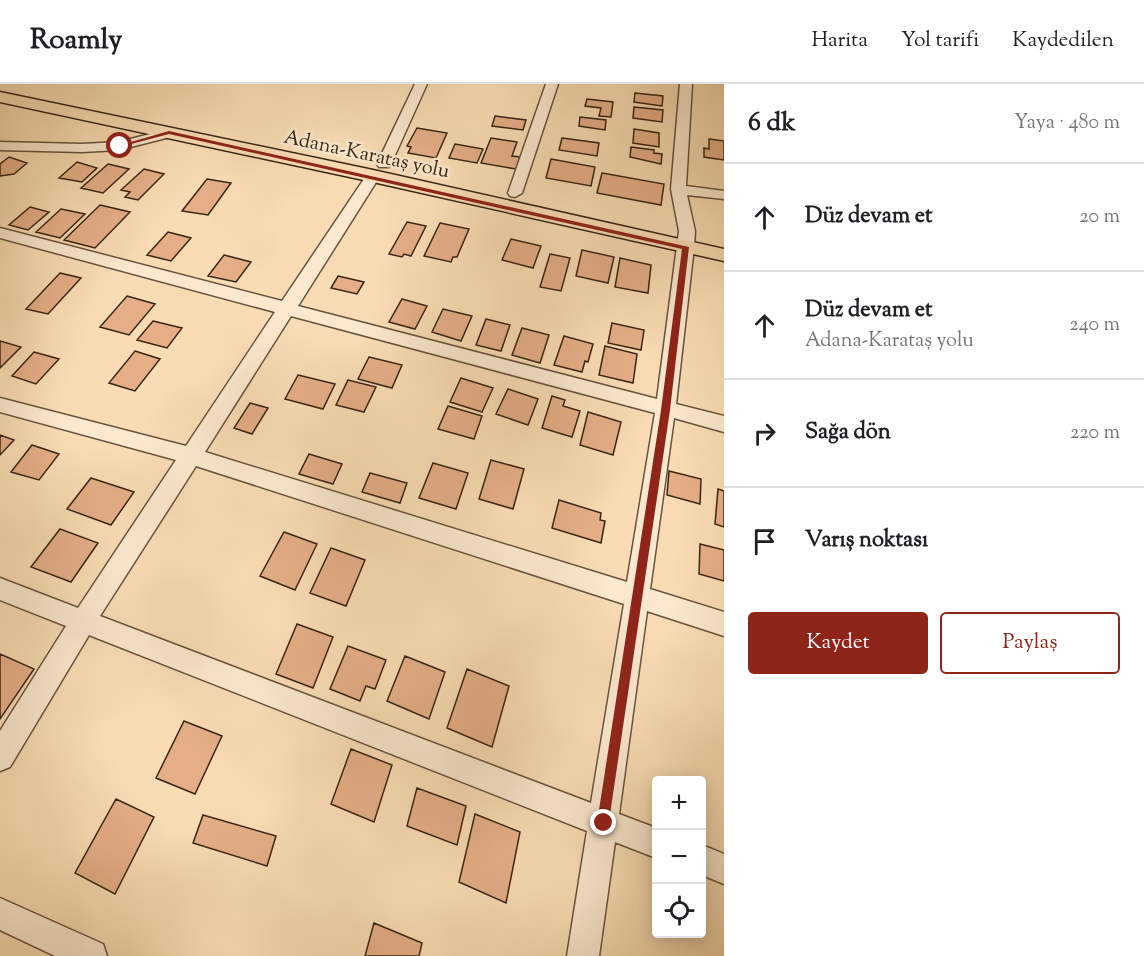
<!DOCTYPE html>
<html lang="tr">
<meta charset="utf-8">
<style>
body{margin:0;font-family:"Sorts Mill Goudy",serif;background:#f2f2f2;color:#202124}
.controls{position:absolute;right:18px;bottom:18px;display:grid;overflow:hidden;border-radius:6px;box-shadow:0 3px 15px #0003}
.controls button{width:54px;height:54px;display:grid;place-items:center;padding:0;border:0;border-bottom:2px solid #e0e0e0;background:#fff;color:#202124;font:30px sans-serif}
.stop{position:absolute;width:18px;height:18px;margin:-14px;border:4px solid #8f2418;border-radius:50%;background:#fff}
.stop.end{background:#8f2418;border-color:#fff;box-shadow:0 2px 6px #0008}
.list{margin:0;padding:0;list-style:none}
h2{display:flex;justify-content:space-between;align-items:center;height:78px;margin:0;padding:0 24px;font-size:26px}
h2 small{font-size:20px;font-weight:400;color:#757577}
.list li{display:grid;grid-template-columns:39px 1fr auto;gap:18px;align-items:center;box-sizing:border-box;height:108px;padding:0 24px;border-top:2px solid #e0e0e0}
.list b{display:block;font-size:22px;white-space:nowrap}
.list p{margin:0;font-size:20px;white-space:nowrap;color:#757577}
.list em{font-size:20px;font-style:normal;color:#757577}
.actions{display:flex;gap:12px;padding:18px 24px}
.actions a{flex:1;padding:14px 0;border:2px solid #8f2418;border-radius:6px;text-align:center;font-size:21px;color:#8f2418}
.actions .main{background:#8f2418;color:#fff}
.icon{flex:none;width:33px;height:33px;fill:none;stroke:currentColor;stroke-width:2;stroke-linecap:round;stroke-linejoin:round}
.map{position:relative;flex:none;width:724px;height:872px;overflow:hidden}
header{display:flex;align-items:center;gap:36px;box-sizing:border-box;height:84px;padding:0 30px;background:#fff;border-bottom:2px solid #e0e0e0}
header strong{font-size:28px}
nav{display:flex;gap:33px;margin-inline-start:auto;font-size:21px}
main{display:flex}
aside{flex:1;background:#fff}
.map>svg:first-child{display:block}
.building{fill:#e5ae87;stroke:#382614;stroke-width:1.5}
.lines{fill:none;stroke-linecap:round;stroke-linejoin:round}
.minor-casing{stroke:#68543c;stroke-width:3}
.major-casing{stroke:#382614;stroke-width:3}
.minor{fill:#fbe8ce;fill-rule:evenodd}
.major{fill:#f9dcb4;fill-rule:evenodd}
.route{fill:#8f2418}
.labels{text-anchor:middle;stroke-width:5;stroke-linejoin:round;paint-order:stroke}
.far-street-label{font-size:20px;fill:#382614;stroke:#fbe8ce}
</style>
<header>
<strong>Roamly</strong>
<nav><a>Harita</a><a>Yol tarifi</a><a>Kaydedilen</a></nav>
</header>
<main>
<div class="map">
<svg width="724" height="872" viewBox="0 0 724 872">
<rect width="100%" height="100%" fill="#f9dcb4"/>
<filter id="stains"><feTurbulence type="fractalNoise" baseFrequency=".00333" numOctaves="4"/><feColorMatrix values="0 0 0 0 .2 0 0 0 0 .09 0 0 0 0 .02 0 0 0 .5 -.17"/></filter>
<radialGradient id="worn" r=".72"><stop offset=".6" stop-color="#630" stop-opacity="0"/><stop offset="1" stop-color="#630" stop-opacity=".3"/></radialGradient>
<path class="building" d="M635,9L663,12L662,22L634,18Z
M587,15L613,18L611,33L599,32L601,24L585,22Z
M634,23L663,26L662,38L633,34Z
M495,32L526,36L523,46L492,42Z
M580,33L606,36L605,46L579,42Z
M417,44L447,49L436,74L408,69L411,63L407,62Z
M634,45L659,49V63L633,59Z
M491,54L517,58L512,72L520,73L516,85L481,79Z
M562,54L599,59L597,72L559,66Z
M709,55L724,57V76L704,73V64L709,65Z
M455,60L483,65L477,79L449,74Z
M631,63L654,66V69L662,70L661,80L630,73Z
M9,73L27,79L14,90L0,92V80Z
M551,75L595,83L591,102L546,94Z
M77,78L97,84L82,98L59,94Z
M108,80L129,85L103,109L81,104Z
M144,85L164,90L138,116L125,113L130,108L121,106Z
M602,89L664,100L661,121L597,109Z
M207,95L231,99L208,131L182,127Z
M100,121L130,128L95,164L64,156Z
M30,123L49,128L28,146L9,141Z
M61,125L85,130L60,154L36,148Z
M407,138L426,142L411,172L404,170L402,173L389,170Z
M440,139L469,145L457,173H453L451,178L424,172Z
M168,148L191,154L171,177L147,171Z
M511,155L541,162L533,184L502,176Z
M582,166L614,173L608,199L576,192Z
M550,170L570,174L561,207L540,203Z
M224,171L251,178L236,198L208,192Z
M620,174L651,181L648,209L615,203Z
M60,189L81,194L48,230L26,225Z
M338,192L364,198L357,210L331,204Z
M127,212L155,220L129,251L100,243Z
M402,215L427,222L415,245L389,238Z
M443,225L472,232L461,257L432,248Z
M486,235L510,241L501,267L476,261Z
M153,237L182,244L167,264L137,256Z
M612,239L644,246L641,266L608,259Z
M522,244L549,251L540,279L512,271Z
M564,252L593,260L588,278L585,277L582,288L554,281Z
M0,257L21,263L0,284Z
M605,262L637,270L633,299L599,291Z
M135,267L160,275L135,307L109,299Z
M34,268L59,275L36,300L12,292Z
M369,273L402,281L392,304L358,295Z
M298,291L335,300L323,325L285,315Z
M461,294L493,304L482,328L450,318Z
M348,296L376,303L364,328L336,321Z
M508,305L538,315L528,341L496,330Z
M552,312L565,316L563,322L580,327L572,353L542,344Z
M250,319L268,324L252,350L234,344Z
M448,322L482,332L474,355L438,345Z
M588,328L621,338L613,371L580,361Z
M0,351L14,356L0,371Z
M32,361L59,370L39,396L11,388Z
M309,370L342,380L333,400L299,390Z
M491,376L524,385L513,425L479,415Z
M433,379L468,389L456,425L419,414Z
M669,387L701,395L700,420L667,411Z
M370,389L407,399L400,419L362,408Z
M91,394L134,408L111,441L67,425Z
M718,405L724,407V443L715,440Z
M559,416L601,429L600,436L605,437L601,459L552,444Z
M60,445L98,459L71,498L31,483Z
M284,448L317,460L295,506L260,492Z
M700,460L724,466V497L699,490Z
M331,464L365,476L346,522L310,509Z
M297,540L333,553L313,604L276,590Z
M348,562L386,576L375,605L366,602L360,617L330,605Z
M0,570L34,585L0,635Z
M405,572L445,588L429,635L387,617Z
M467,585L509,602L492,663L447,644Z
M184,637L222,652L195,710L156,694Z
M351,665L392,681L374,738L331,720Z
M417,704L466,722L457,761L407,742Z
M116,715L154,733L115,810L75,789Z
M475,730L520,748L506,819L459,798Z
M203,731L276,752L267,782L193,759Z
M374,839L422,859L419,872H365Z"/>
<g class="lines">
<g class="minor-casing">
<path id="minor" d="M415,0H427L391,80L389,83H379L377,80Z
M546,0H558L522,109L515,113L510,112L508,109Z
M680,0H692L686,102L724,107V115L687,111L695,147L694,163L676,320L724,332V348L674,334L650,505L724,528V552L647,527L619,730L656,744V774L615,758L599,872H567L587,747L89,551L10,683L0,687V647L66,542L0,516V494L78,524L176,376L0,328V314L186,362L275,228L0,154V144L282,217L368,89H378L380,92L298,222L657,315L679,147L671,105ZM291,232L655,329L627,498L205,368ZM196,382L624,520L591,719L100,532Z
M169,45L174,46L176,49L174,52L119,66L82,68L0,66V58L82,60L119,58Z
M702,761L724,770V800L702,791Z
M0,814L103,860L107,872H55L0,846Z"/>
</g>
<g class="major-casing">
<path id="major" d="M0,8L373,86L724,165V177L373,98L0,18Z"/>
</g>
<use href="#minor" class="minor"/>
<use href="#major" class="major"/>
</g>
<path class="route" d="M169,47L689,163L670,326L608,744L604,746L599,744L597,739L661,326L682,165L169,50L120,63L117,62Z"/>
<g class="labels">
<g class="far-street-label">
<text transform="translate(367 69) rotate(12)" y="7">Adana-Karataş yolu</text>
</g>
</g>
<rect width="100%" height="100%" filter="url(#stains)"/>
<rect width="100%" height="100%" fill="url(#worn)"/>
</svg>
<div class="controls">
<button>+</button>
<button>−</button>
<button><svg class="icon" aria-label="locate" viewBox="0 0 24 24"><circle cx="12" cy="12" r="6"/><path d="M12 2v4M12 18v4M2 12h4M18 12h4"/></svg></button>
</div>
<div class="stop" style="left:120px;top:62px"></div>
<div class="stop end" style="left:604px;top:739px"></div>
</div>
<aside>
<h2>6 dk<small>Yaya · 480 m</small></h2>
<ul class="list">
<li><svg class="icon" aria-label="ahead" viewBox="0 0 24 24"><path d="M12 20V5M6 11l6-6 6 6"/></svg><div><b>Düz devam et</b></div><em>20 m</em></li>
<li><svg class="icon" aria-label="ahead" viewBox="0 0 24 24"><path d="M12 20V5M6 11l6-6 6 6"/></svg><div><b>Düz devam et</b><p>Adana-Karataş yolu</p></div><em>240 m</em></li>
<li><svg class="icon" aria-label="right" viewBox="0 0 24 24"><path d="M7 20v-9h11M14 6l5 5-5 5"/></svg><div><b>Sağa dön</b></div><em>220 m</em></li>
<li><svg class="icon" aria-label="arrive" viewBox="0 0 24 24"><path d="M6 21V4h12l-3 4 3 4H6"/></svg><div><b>Varış noktası</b></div></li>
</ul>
<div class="actions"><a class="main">Kaydet</a><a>Paylaş</a></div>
</aside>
</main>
